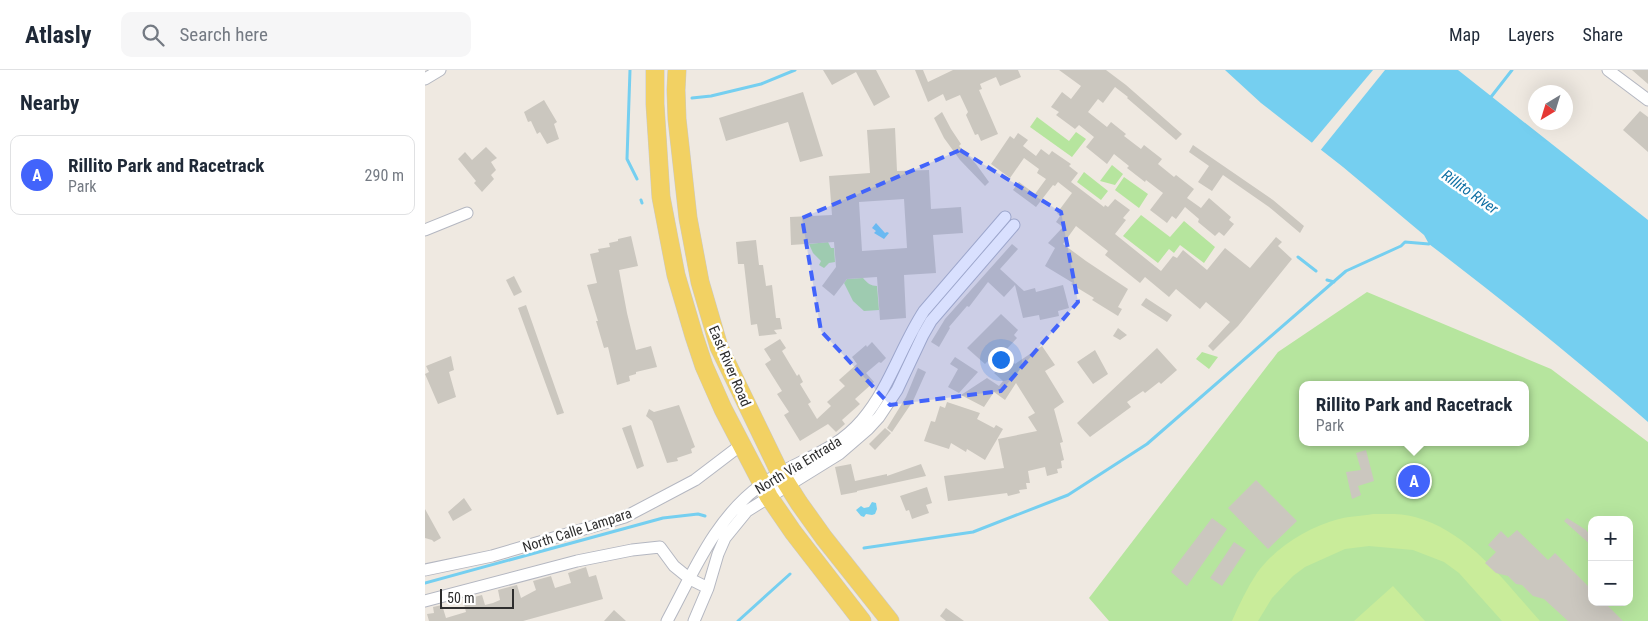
<!DOCTYPE html>
<meta charset="utf-8">
<style>
body{margin:0;font-family:"Roboto Condensed",sans-serif;background:#f6f6f7;color:#1f2937}
.controls{position:absolute;right:15px;bottom:15px;display:grid;overflow:hidden;border-radius:10px;box-shadow:0 5px 20px #0002}
.controls button{width:45px;height:45px;display:grid;place-items:center;padding:0;border:0;border-bottom:1px solid #e0e1e3;background:#fff;color:#1f2937;font:25px sans-serif}
.compass{position:absolute;left:1103px;top:15px;width:45px;height:45px;border-radius:50%;background:#fff;box-shadow:0 5px 20px #0002;rotate:218deg}
.scale{position:absolute;left:15px;bottom:12px;width:74px;box-sizing:border-box;padding-left:5px;border:2px solid #2e2e2e;border-top:0;font-size:14px;line-height:18px;white-space:nowrap;color:#2e2e2e;-webkit-text-stroke:4px #fff;paint-order:stroke}
.you{position:absolute;left:575px;top:289px;width:18px;height:18px;margin:-12px;border:4px solid #fff;border-radius:50%;background:#1a73e8;box-shadow:0 0 0 8px #1a73e833}
.badge{display:grid;place-items:center;width:32px;height:32px;border-radius:50%;background:#4264fb;color:#fff;font-size:16px;font-weight:700}
.pin{position:absolute;translate:-50% -50%;border:2px solid #fff;box-shadow:0 1px 5px #0006}
.popup{position:absolute;left:874px;top:311px;width:230px;height:65px;box-sizing:border-box;display:grid;place-content:center;border-radius:10px;background:#fff;filter:drop-shadow(0 1px 4px #0005);font-size:16px;white-space:nowrap;color:#747a83}
.popup b{font-size:19px;color:#1f2937}
.popup::after{content:'';position:absolute;left:50%;top:100%;margin-left:-10px;border:10px solid transparent;border-top-color:#fff}
.list{margin:0;padding:0;list-style:none}
h2{display:flex;justify-content:space-between;align-items:center;height:65px;margin:0;padding:0 20px;font-size:21px}
h2 small{font-size:16px;font-weight:400;color:#747a83}
.list li{display:grid;grid-template-columns:32px 1fr auto;gap:15px;align-items:center;box-sizing:border-box;height:80px;margin:0 10px 10px;padding:0 10px;border:1px solid #e0e1e3;border-radius:10px}
.list b{display:block;font-size:19px;white-space:nowrap}
.list p{margin:0;font-size:16px;white-space:nowrap;color:#747a83}
.list em{font-size:16px;font-style:normal;color:#747a83}
.icon{flex:none;width:28px;height:28px;fill:none;stroke:currentColor;stroke-width:2;stroke-linecap:round;stroke-linejoin:round}
.map{position:relative;flex:none;width:1223px;height:551px;overflow:hidden}
header{display:flex;align-items:center;gap:30px;box-sizing:border-box;height:70px;padding:0 25px;background:#fff;border-bottom:1px solid #e0e1e3}
header strong{font-size:24px}
nav{display:flex;gap:28px;margin-inline-start:auto;font-size:18px}
.search{width:350px;height:45px;background:#f6f6f7;display:flex;align-items:center;gap:12px;box-sizing:border-box;padding:0 18px;border-radius:10px;color:#747a83;font-size:19px}
main{display:flex}
aside{flex:1;background:#fff}
.map>svg:first-child{display:block}
.green{fill:#b6e59e;fill-rule:evenodd}
.pitch{fill:#c9ec9a}
.water{fill:#75cff0}
.pier{fill:#efe9e1}
.lines{fill:none;stroke-linecap:round;stroke-linejoin:round}
.stream{stroke:#75cff0;stroke-width:3}
.building{fill:#cbc7bf;fill-rule:evenodd}
.street-casing{stroke:#b4b7c1;stroke-width:13}
.primary-casing{stroke:#c9c9c9;stroke-width:19}
.street{stroke:#fff;stroke-width:11}
.primary{stroke:#f2d163;stroke-width:18}
.marked{fill:#4264fb;fill-opacity:0.2;stroke:#4264fb;stroke-width:4;stroke-dasharray:10 6;stroke-linejoin:round}
.labels{text-anchor:middle;stroke-width:5;stroke-linejoin:round;paint-order:stroke}
.street-label{font-size:14px;fill:#2e2e2e;stroke:#fff}
.water-label{font-size:15px;font-style:italic;fill:#0d6fa3;stroke:#fff}
</style>
<header>
<strong>Atlasly</strong>
<div class="search"><svg class="icon" aria-label="search" viewBox="0 0 24 24"><circle cx="10" cy="10" r="6"/><path d="M15 15l6 6"/></svg>Search here</div>
<nav><a>Map</a><a>Layers</a><a>Share</a></nav>
</header>
<main>
<aside>
<h2>Nearby<small></small></h2>
<ul class="list">
<li><span class="badge">A</span><div><b>Rillito Park and Racetrack</b><p>Park</p></div><em>290 m</em></li>
</ul>
</aside>
<div class="map">
<svg width="1223" height="551" viewBox="0 0 1223 551">
<rect width="100%" height="100%" fill="#efe9e1"/>
<path class="green" d="M612,47L644,71L651,62L661,69L647,87L605,57Z
M687,95L698,104L690,115L675,111Z
M659,102L683,121L676,130L652,112Z
M699,107L723,124L714,138L690,120Z
M716,145L745,167L759,151L790,177L779,193L755,175L749,183L744,179L733,193L698,166Z
M403,172L406,178H409L410,192L404,193L399,198L394,195L396,191L388,183L384,174Z
M438,208C442,213 446,216 452,216L454,240L439,241L428,231L419,213L422,209Z
M942,222L1126,299L1223,372V551H684L664,528L853,282ZM878,315H1100V372H878ZM1167,450H1204V532H1167Z
M777,282L793,287L784,299L771,289Z"/>
<path class="pitch" d="M948,444C962,444 977,443 990,447C1044,462 1079,511 1115,551H1077L1034,503L1019,492L988,480L944,476L920,479L880,497L868,506L847,528L833,551H807C814,535 822,518 832,503C851,477 883,457 914,449C925,446 937,446 948,444Z
M968,516L1000,551H929Z"/>
<path class="water" d="M800,0H1033L1223,150V352C1152,290 1079,231 1004,174L999,165L918,97L836,33Z
M451,153L460,163L462,162L464,163L459,169L449,163L451,161L447,158Z
M447,432L451,433L452,439L450,444L447,445L441,444L439,447L436,446L431,440L436,436L439,438L444,437Z"/>
<path class="pier" d="M948,0H960L894,82L885,75Z"/>
<g class="lines">
<path class="stream" d="M205,0L202,89L212,109
M1064,27H1066L1087,0
M267,28L286,26L336,14L370,0
M216,130L217,133
M873,187L891,201
M902,210L909,212
M439,478L548,462L643,425L722,374L921,201L976,176L980,172L1004,174L1007,171
M0,513L238,448L273,444L280,446
M313,551L365,504"/>
</g>
<path class="building" d="M398,0H451L465,27L449,36L431,2L407,15Z
M490,0H498L503,12L528,0H593L596,7L575,16L571,7L555,14L557,19L554,20L573,64L556,71L553,64L550,65L541,45L543,42L535,25L521,31L518,24L503,32Z
M634,0H681L701,15L757,64L751,70L702,28L703,27L690,17L678,33L673,29L663,42L682,57L686,52L701,64L699,66L716,79L719,75L737,89L733,94L749,107L751,105L769,119L762,128L776,138L784,128L806,147L804,150L809,154L799,166L794,162L790,166L773,152L774,149L760,137L751,149L747,146L742,153L725,140L738,123L721,110L720,112L702,98L704,96L689,84L682,94L661,77L669,67L654,55L650,59L631,45L634,42L626,37L637,22L646,29L656,16Z
M1207,0H1223V14Z
M378,22L398,86L375,92L363,52L301,71L294,48Z
M119,30L132,52L129,54L134,69L122,74L115,62L112,64L106,51L103,52L99,42Z
M1215,41L1223,47V82L1198,60Z
M517,42L526,59L536,74L534,76L551,94L564,112L560,116L535,90L519,68L509,48Z
M470,58L472,101L504,100L506,139L536,137L538,163L508,165L511,203L479,205L481,248L455,250L452,207L422,209L409,226L397,216L411,197L409,172L366,175L365,147L407,145L404,106L445,103L442,60ZM479,129L482,178L437,181L434,132Z
M593,63L603,70L598,76L611,86L616,79L624,85L627,81L646,94L644,96L653,103L646,112L679,137L680,135L683,137L690,129L705,140L698,148L701,150L690,164L736,201L748,186L752,188L758,180L782,200L800,178L825,198L851,167L857,172L853,176L867,189L813,256L788,281L783,276L805,252L781,232L775,239L751,219L744,227L720,207L715,213L680,185L683,181L651,156L638,174L661,191L703,219L693,237L697,239L693,246L667,230L669,228L646,214L648,213L620,196L630,178L623,173L638,157L631,152L635,146L632,143L647,123L633,112L630,116L628,115L611,137L588,120L594,112L610,124L621,109L612,103L614,99L599,88L585,108L566,94L585,66L589,69Z
M768,75L848,130L879,156L875,163L844,137L798,105L787,121L773,112L784,96L764,82Z
M61,77L72,88L66,92L71,100L66,105L69,109L57,122L49,113L51,111L33,89L40,82L47,90Z
M206,166L213,196L194,200L202,243L211,280L226,276L232,297L211,302V304L204,306L205,311L192,315L183,277L179,278L171,251H173L162,215L172,213L165,184L174,182L173,179L185,177L184,173L193,171V169Z
M331,170L334,195H338L341,216L347,215L351,248H355L357,259L349,260L352,264L334,266L332,254L326,255L319,194H313L311,172Z
M587,174L593,179L575,199L599,221L610,218L611,222L638,215L644,238L633,241L634,246L615,250L614,245L598,248L590,215L579,227L563,212L544,237L542,236L524,257L525,258L514,277L506,272L520,249Z
M89,206L97,222L89,226L81,210Z
M721,228L747,245L742,252L716,235Z
M101,235L139,343L132,345L93,238Z
M576,244L593,260L589,265L592,268L579,282L575,278L560,294L542,278Z
M693,258L702,265L695,270L688,266Z
M355,269L361,278L357,281L372,306L374,304L378,312L375,314L386,332L383,334L392,349L406,336L402,332L420,316L414,310L432,294L427,287L441,275L442,277L447,272L461,288L456,293L454,292L441,303L449,312L430,329L435,334L417,350L420,354L411,362L403,354L375,371L359,345L364,342L352,324L357,321L340,294L346,290L339,279Z
M617,276L630,295L620,301L639,332L629,339L638,372L635,373L639,390L636,391L637,398L632,399L633,403L622,406L620,397L603,401L605,413H601L602,419L594,420L595,423L583,426L582,423L523,431L519,406L579,398L573,369L612,361L603,347L610,343L591,313L580,330L569,322L559,337L536,325L562,308L574,316L578,311L569,303L588,291L590,294Z
M732,278L752,300L736,314L734,312L720,323L718,321L702,332L706,337L665,367L652,353Z
M670,280L683,304L668,314L652,292Z
M26,286L29,300L24,302L31,327L13,334L0,304L4,302L1,296Z
M530,287L553,302L534,323L523,317L533,299L525,294Z
M493,298L501,302L488,331L467,362L462,358L481,327Z
M522,332L555,343L552,349L569,358L571,355L578,359L560,390L542,379L541,382L526,373L524,379L499,371L506,351L510,352L515,336L520,338Z
M254,335L270,377L266,379L267,383L252,388L253,391L242,393L227,351L221,346L224,339L229,342Z
M206,355L219,396L212,399L197,358Z
M460,358L466,363L450,380L444,374Z
M941,380L949,411L933,416L936,425L927,429L921,402L936,400L931,383Z
M426,394L430,411L462,404V406L496,394L501,406L432,421V422L416,425L410,397Z
M831,410L872,451L843,479L803,438Z
M502,417L507,433L501,435L504,443L487,449L484,440L481,441L475,426Z
M39,428L47,440L28,451L23,442Z
M0,439L16,468L9,472L7,470L0,468Z
M787,448L802,459L762,516L746,502Z
M1142,448L1161,460L1167,467V476L1139,451Z
M1092,460L1123,490L1130,483L1167,520V532H1179L1198,551H1143L1119,529L1108,526L1097,515L1091,514L1083,506L1071,503L1060,493L1071,482L1063,475L1076,461L1083,468Z
M809,472L821,480L797,516L785,508Z
M161,497L164,507L171,505L178,529L98,551H4L2,544L9,543L8,537L17,535L21,548L41,542L38,530L57,525L60,535L68,533L75,530L73,520L92,515L96,528L111,520L108,511L126,506L130,518L146,513L143,503Z
M521,538L539,551H521L515,546Z
M189,540L201,551H179Z"/>
<g class="lines">
<g class="street-casing">
<path id="street" d="M1183,0L1223,30
M0,9L15,0
M0,160L42,143
M0,500L67,486L200,447L270,410L316,375
M0,531L152,491L207,480L235,477L249,496L265,509L283,518
M242,551C268,503 290,448 336,415C370,390 408,384 437,350C465,317 476,276 499,241L580,147
M269,551L283,518L293,484L300,468L322,441L414,384L443,359L454,347L472,320L498,265L506,251L589,155"/>
</g>
<g class="primary-casing">
<path id="primary" d="M230,0V34L236,127L251,205L269,266L279,296L298,339L344,427L368,462L437,551
M252,0L251,20L252,49L263,148L275,212L294,277L355,403L374,433L399,468L465,551"/>
</g>
<use href="#street" class="street"/>
<use href="#primary" class="primary"/>
</g>
<path class="marked" d="M535,80L636,142L653,232L576,321L465,335L396,261L377,148Z"/>
<g class="labels">
<g class="street-label">
<text transform="translate(305 296) rotate(67)" y="5">East River Road</text>
<text transform="translate(373 395) rotate(-31)" y="5">North Via Entrada</text>
<text transform="translate(152 460) rotate(-18)" y="5">North Calle Lampara</text>
</g>
<g class="water-label">
<text transform="translate(1045 122) rotate(35)" y="5">Rillito River</text>
</g>
</g>
</svg>
<div class="controls">
<button>+</button>
<button>−</button>
</div>
<svg class="compass" viewBox="-18 -18 36 36"><path d="M0-13l5 13h-10z" fill="#e53935"/><path d="M0 13l5-13h-10z" fill="#747a83"/></svg>
<div class="scale">50 m</div>
<div class="you"></div>
<div class="pin badge" style="left:989px;top:411px">A</div>
<div class="popup"><b>Rillito Park and Racetrack</b>Park</div>
</div>
</main>
